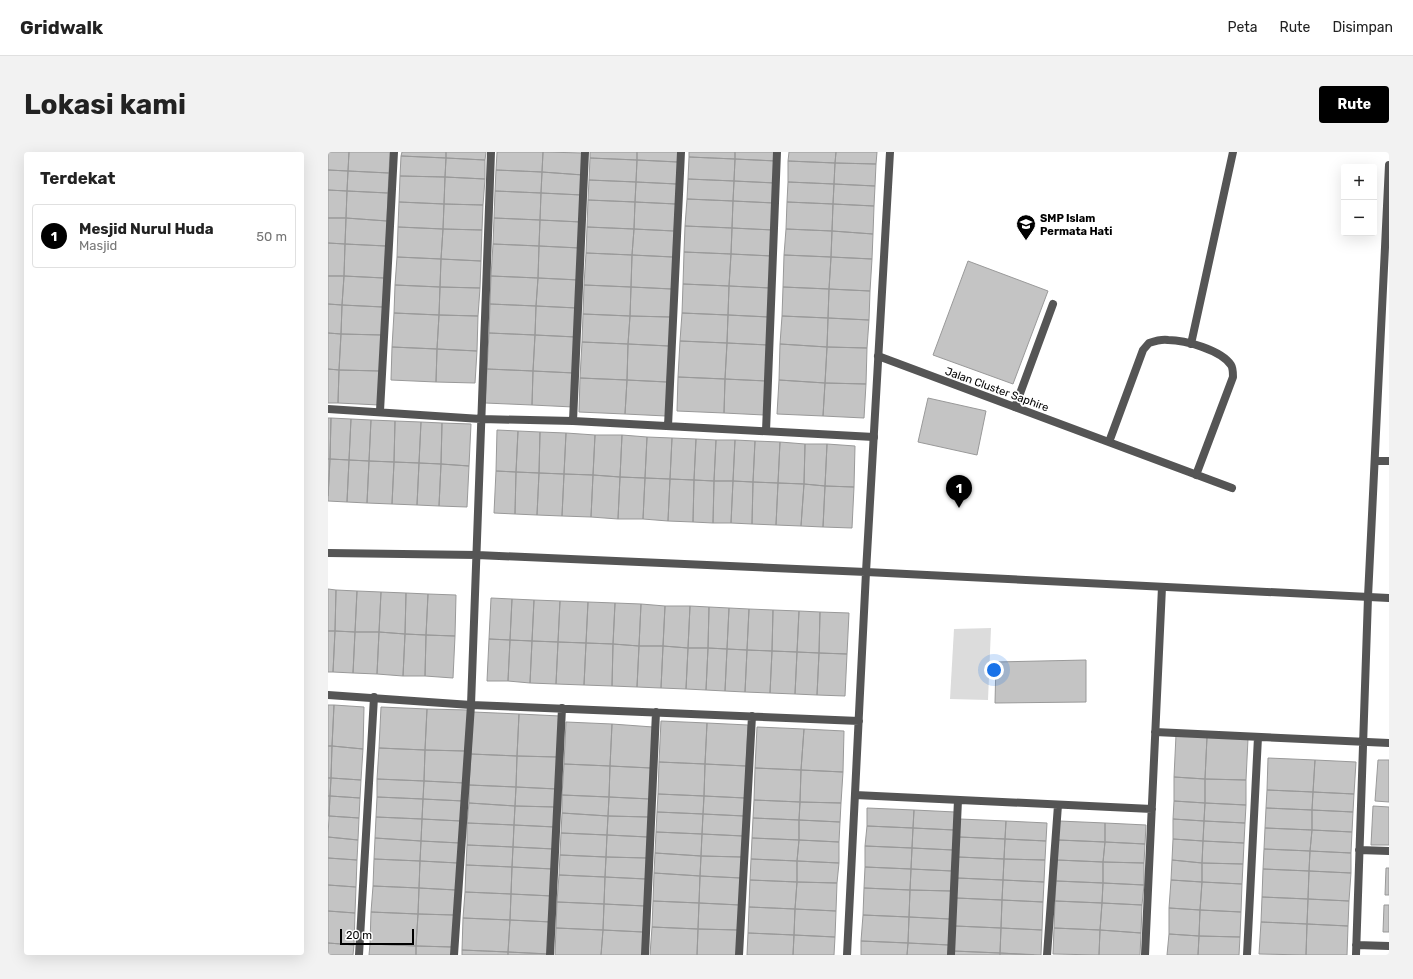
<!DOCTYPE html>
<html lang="id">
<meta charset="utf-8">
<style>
body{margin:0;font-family:Rubik,sans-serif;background:#f2f2f2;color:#222}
.controls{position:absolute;right:12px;top:12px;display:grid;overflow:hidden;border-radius:4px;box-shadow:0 4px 16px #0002}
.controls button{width:36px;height:36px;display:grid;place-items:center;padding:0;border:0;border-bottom:1px solid #e0e0e0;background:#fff;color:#222;font:20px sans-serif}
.scale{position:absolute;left:12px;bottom:10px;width:74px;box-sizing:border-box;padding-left:4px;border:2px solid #000;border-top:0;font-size:11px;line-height:14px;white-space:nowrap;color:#000;-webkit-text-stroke:3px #fff;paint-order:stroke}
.you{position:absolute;left:666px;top:518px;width:14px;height:14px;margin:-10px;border:3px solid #fff;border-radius:50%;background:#1a73e8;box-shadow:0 0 0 6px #1a73e833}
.badge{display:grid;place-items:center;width:26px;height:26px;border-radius:50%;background:#000;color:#fff;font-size:13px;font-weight:700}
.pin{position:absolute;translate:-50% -33px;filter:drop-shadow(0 1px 2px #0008)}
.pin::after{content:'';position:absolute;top:21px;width:14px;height:12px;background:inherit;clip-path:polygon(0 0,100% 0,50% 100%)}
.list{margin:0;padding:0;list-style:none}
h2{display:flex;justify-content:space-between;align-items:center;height:52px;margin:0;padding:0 16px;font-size:17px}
h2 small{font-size:13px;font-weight:400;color:#767676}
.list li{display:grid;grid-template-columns:26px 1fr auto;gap:12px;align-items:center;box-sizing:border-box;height:64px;margin:0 8px 8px;padding:0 8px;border:1px solid #e0e0e0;border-radius:4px}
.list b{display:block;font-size:15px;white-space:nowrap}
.list p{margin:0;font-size:13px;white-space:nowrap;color:#767676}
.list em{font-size:13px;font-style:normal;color:#767676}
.map{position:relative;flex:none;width:1061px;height:803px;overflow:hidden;border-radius:4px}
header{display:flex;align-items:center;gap:24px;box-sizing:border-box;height:56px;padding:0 20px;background:#fff;border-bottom:1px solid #e0e0e0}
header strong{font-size:19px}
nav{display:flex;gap:22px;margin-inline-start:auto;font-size:14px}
.intro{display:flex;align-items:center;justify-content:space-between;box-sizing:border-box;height:96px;padding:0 24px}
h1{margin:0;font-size:28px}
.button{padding:10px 18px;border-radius:4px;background:#000;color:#fff;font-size:14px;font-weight:700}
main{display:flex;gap:24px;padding:0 24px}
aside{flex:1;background:#fff;border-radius:4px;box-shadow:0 4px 16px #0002}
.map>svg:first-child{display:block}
.green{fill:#dcdcdc}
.building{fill:#c4c4c4;stroke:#999}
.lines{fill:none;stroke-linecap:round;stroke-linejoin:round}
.service{stroke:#555;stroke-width:8}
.minor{stroke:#555;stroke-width:8}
.tertiary{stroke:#555;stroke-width:8}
.labels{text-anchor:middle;stroke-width:3.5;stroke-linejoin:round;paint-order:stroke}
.poi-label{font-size:11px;font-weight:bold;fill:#000;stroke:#fff;text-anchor:start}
.street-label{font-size:11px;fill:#000;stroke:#fff}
</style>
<header>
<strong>Gridwalk</strong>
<nav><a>Peta</a><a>Rute</a><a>Disimpan</a></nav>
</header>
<div class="intro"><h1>Lokasi kami</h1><a class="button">Rute</a></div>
<main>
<aside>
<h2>Terdekat<small></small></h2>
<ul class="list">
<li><span class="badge">1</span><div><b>Mesjid Nurul Huda</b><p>Masjid</p></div><em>50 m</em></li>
</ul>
</aside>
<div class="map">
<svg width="1061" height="803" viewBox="0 0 1061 803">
<rect width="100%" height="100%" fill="#fff"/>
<path class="green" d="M663,476L660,548L622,547L626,477Z"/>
<path class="building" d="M0,0H21L20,19L0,18Z
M21,0H62L61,21L20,19Z
M74,0H118V6L73,4Z
M118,0H158L157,8L118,6Z
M169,0H215L214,20L168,18Z
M215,0L256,1L255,23L214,20Z
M262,0H309V8L262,6Z
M309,0H350V10L309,8Z
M361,0H407V7L361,5Z
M407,0H448V9L407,7Z
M461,0H508L507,11L460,9Z
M508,0H549L548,12L507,11Z
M73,4L118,6L117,25L72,24Z
M361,5L407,7L406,29L360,27Z
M118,6L157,8V27L117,25Z
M262,6L309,8L308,30L261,28Z
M407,7L448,9L447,31L406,29Z
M309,8L350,10L349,32L308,30Z
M460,9L507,11L506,32L460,30Z
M507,11L548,12L547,34L506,32Z
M0,18L20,19L19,39L0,38Z
M168,18L214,20L213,41L167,39Z
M20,19L61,21L60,41L19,39Z
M214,20L255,23L254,43L213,41Z
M72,24L117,25L116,52L71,50Z
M117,25L157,27L155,53L116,52Z
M360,27L406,29L405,49L359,47Z
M261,28L308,30L307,50L260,48Z
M406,29L447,31L446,51L405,49Z
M308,30L349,32L348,52L307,50Z
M460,30L506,32L505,52L459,50Z
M506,32L547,34L546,54L505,52Z
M0,38L19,39L18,66H0Z
M19,39L60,41L59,69L18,66Z
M167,39L213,41L212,68L166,66Z
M213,41L254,43L253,70L212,68Z
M359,47L405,49L404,76L357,74Z
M260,48L307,50L306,77L259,75Z
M405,49L446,51L445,78L404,76Z
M71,50L116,52L115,77L70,75Z
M307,50L348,52L346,79L306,77Z
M459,50L505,52L504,79L458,77Z
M116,52L155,53L154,78L115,77Z
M505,52L546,54L545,82L504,79Z
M0,66H18L17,92L0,91Z
M18,66L59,69L58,94L17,92Z
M166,66L212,68L211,94L165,92Z
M212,68L253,70L252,96L211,94Z
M357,74L404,76L403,102L356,100Z
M70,75L115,77L113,107L69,105Z
M259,75L306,77L304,103L258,101Z
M404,76L445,78L444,104L403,102Z
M115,77L154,78L153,109L113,107Z
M306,77L346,79L345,105L304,103Z
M458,77L504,79L503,105L456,103Z
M504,79L545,82L544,107L503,105Z
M0,91L17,92L16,124H0Z
M17,92L58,94L56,126L16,124Z
M165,92L211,94L210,126L163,124Z
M211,94L252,96L251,128L210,126Z
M356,100L403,102L401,134L355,132Z
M258,101L304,103L303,135L256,133Z
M403,102L444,104L442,136L401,134Z
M304,103L345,105L344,137L303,135Z
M456,103L503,105L501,137L455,135Z
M69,105L113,107L112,135L67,133Z
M503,105L544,107L542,139L501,137Z
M113,107L153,109L152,136L112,135Z
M640,109L720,139L685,232L605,203Z
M0,124H16L14,153L0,152Z
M16,124L56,126L55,155L14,153Z
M163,124L210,126L208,154L162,152Z
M210,126L251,128L249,156L208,154Z
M355,132L401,134L400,163L354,161Z
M67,133L112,135L111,163L66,161Z
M256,133L303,135L302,164L255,162Z
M401,134L442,136L441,165L400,163Z
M112,135L152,136L150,164L111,163Z
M303,135L344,137L343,165L302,164Z
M455,135L501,137L500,166L454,164Z
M501,137L542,139L541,168L500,166Z
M0,152L14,153L13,182L0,181Z
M162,152L208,154L207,183L161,181Z
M14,153L55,155L54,183L13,182Z
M208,154L249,156L248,185L207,183Z
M66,161L111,163L109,197L64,195Z
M354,161L400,163L399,191L352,189Z
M255,162L302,164L300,192L254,190Z
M111,163L150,164L149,199L109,197Z
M400,163L441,165L440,193L399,191Z
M302,164L343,165L341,194L300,192Z
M454,164L500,166L499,195L452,192Z
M500,166L541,168L539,196L499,195Z
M0,181L13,182L11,218L0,217Z
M161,181L207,183L205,219L159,217Z
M13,182L54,183L52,219L11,218Z
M207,183L248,185L246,221L205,219Z
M352,189L399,191L397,227L350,225Z
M254,190L300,192L299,228L252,226Z
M399,191L440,193L438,229L397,227Z
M300,192L341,194L339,230L299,228Z
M452,192L499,195L497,231L451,228Z
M64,195L109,197L108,230L63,228Z
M499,195L539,196L538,232L497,231Z
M109,197L149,199L147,231L108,230Z
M0,217L11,218L10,251H0Z
M159,217L205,219L204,253L157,251Z
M11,218L52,219L51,253L10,251Z
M205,219L246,221L245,255L204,253Z
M350,225L397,227L396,261L349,259Z
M252,226L299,228L297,262L251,260Z
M397,227L438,229L436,263L396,261Z
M299,228L339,230L338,264L297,262Z
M451,228L497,231L495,264L449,262Z
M497,231L538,232L536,266L495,264Z
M600,246L658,259L649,303L590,290Z
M0,266H3L2,307H0Z
M3,266L23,267L21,308L2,307Z
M23,267L43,268L41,309L21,308Z
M43,268L67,269L66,310L41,309Z
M67,269L93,270L91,311L66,310Z
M93,270L114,271L113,312L91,311Z
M114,271L143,272L141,314L113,312Z
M169,278L190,279L188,320L168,319Z
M190,279L212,280L211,321L188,320Z
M212,280L238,281L236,322L211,321Z
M238,281L267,283L265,323L236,322Z
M267,283H294L292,325L265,323Z
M294,283L319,285L317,326L292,325Z
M319,285L344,286L342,327L317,326Z
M344,286L368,287L366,328L342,327Z
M368,287L388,288L386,329L366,328Z
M388,288H407L405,329H386Z
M407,288L427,289L425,330L405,329Z
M427,289L452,290L450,331L425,330Z
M452,290L477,292L476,332L450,331Z
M477,292H499L497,334L476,332Z
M499,292L527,294L526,335L497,334Z
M0,307H2L0,344Z
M2,307L21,308L19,350L0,349Z
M21,308L41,309L39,351L19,350Z
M41,309L66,310L64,352L39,351Z
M66,310L91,311L89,353L64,352Z
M91,311L113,312L111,354L89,353Z
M113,312L141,314L139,355L111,354Z
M168,319L188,320L187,362L166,361Z
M188,320L211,321L209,363L187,362Z
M211,321L236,322L234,364L209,363Z
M236,322L265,323L263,365L234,364Z
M265,323L292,325L290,367L263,365Z
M292,325L317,326L315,367H290Z
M317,326L342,327L340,369L315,367Z
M342,327L366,328L365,370L340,369Z
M366,328L386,329L385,371L365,370Z
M386,329H405L403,371H385Z
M405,329L425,330L424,372L403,371Z
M425,330L450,331L448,373L424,372Z
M450,331L476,332L473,374L448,373Z
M476,332L497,334L495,375L473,374Z
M497,334L526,335L524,376L495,375Z
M0,437L8,438L7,479H0Z
M8,438L29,439L27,480L7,479Z
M29,439L53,440L51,480H27Z
M53,440L78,441L77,482L51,480Z
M78,441L100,442L98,483L77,482Z
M100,442L128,443L127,484L98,483Z
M163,446L184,447L182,488L161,487Z
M184,447L206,448L204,489L182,488Z
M206,448L232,449L230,490L204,489Z
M232,449L260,450L258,491L230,490Z
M260,450L287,451L285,492L258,491Z
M287,451L313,452L311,494L285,492Z
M313,452L337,454L335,494H311Z
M337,454H362L360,496L335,494Z
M362,454L381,455L380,496H360Z
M381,455L401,456L399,497L380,496Z
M401,456L421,457L419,498L399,497Z
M421,457L445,458L444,499L419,498Z
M445,458L471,459L469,500L444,499Z
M471,459L492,460L491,501L469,500Z
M492,460L521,461L519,502L491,501Z
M0,479H7L5,520H0Z
M7,479L27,480L25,521L5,520Z
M27,480H51L49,522L25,521Z
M51,480L77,482L75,524L49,522Z
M77,482L98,483L97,524H75Z
M98,483L127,484L125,526L97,524Z
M161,487L182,488L180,529H159Z
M182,488L204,489L202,531L180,529Z
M204,489L230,490L228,532L202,531Z
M230,490L258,491L256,533L228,532Z
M258,491L285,492L284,534L256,533Z
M285,492L311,494L309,535L284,534Z
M311,494H335L333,536L309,535Z
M335,494L360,496L358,537L333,536Z
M360,496H380L378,538L358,537Z
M380,496L399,497L397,539L378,538Z
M399,497L419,498L417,540L397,539Z
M419,498L444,499L442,541L417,540Z
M444,499L469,500L467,542L442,541Z
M469,500L491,501L489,543L467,542Z
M491,501L519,502L517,544L489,543Z
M758,508V550L667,551L668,510Z
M0,553H6L4,594H0Z
M6,553L36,555L35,597L4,594Z
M53,555L99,557L97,598L51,596Z
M99,557L140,558L137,599L97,598Z
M145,560L191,562L189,604L143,602Z
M191,562L232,564L230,605L189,604Z
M333,569L379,571L377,612L331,610Z
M238,570L284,572L282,614L236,612Z
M379,571L420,573L418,614L377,612Z
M284,572L325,575L323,616L282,614Z
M429,575L476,577L473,618L427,616Z
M476,577L516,579L515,620L473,618Z
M848,583L879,585L877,627L846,625Z
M879,585L920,587L918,628L877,627Z
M0,594H4L3,626H0Z
M4,594L35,597L33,628L3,626Z
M51,596L97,598L96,629L49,627Z
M97,598L137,599V631L96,629Z
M143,602L189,604L188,635L141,633Z
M189,604L230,605L229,637L188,635Z
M940,606L987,608L985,640L939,638Z
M987,608L1028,610L1026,642L985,640Z
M1050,608H1061V650L1047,649Z
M331,610L377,612L376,644L330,642Z
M236,612L282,614L281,645L234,643Z
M377,612L418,614L417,646L376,644Z
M282,614L323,616L322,647L281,645Z
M427,616L473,618L472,650L426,648Z
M473,618L515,620L513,651L472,650Z
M846,625L877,627V651L846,649Z
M0,626H3L2,644H0Z
M3,626L33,628L32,646L2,644Z
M49,627L96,629L95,647L49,645Z
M877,627L918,628V653L877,651Z
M96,629L137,631L135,649L95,647Z
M141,633L188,635L187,654L141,651Z
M188,635L229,637L228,655L187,654Z
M939,638L985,640L984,658L938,656Z
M985,640L1026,642L1025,660L984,658Z
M330,642L376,644L375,662L329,660Z
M234,643L281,645L280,664L234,661Z
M0,644H2L1,664H0Z
M2,644L32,646L31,666L1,664Z
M376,644L417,646L416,664L375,662Z
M49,645L95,647L94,667L48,665Z
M281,645L322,647L321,665L280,664Z
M95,647L135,649L133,669L94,667Z
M426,648L472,650L471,668L425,666Z
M846,649L877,651L876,669L845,667Z
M472,650L513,651L512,670L471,668Z
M141,651L187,654L186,673L139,671Z
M877,651L918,653L917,671L876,669Z
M187,654L228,655L227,675L186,673Z
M1045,654L1061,655V693H1043Z
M539,656L586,658L585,676L539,674Z
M938,656L984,658V678L937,676Z
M586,658L627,660L626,678L585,676Z
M984,658L1025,660L1024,680L984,678Z
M329,660L375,662L374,682L328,680Z
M234,661L280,664L279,683L233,681Z
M375,662L416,664L415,684L374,682Z
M1,664L31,666L30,688L0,685Z
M280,664L321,665L320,685L279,683Z
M48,665L94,667L93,689L47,686Z
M425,666L471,668V688L424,686Z
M94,667L133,669L132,691L93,689Z
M632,667L678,669L677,687L631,685Z
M845,667L876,669L875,689L845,687Z
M471,668L512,670L511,690L471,688Z
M678,669L719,671L718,689L677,687Z
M731,669L777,671V690L730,688Z
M876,669L917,671L916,691L875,689Z
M139,671L186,673L185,695L139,693Z
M777,671L818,673L817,692L777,690Z
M186,673L227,675L226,697L185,695Z
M539,674L585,676L584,696L537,694Z
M585,676L626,678L625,698L584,696Z
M937,676L984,678L982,699L936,697Z
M984,678L1024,680L1023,701L982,699Z
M328,680L374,682L373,704L327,701Z
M233,681L279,683L278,705L232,703Z
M374,682L415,684L414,705L373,704Z
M279,683L320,685L319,706L278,705Z
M0,685L30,688L29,708L0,706Z
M631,685L677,687L676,707L630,705Z
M47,686L93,689L92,709L46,707Z
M424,686L471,688L469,709L423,707Z
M677,687L718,689L717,708L676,707Z
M845,687L875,689L874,711L844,708Z
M471,688L511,690V711L469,709Z
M730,688L777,690L775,710L729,708Z
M93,689L132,691L130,711L92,709Z
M875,689L916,691L915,712L874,711Z
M777,690L817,692L816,711L775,710Z
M139,693L185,695L184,715L138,713Z
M537,694L584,696L583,717L537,715Z
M185,695L226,697L225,717L184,715Z
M584,696L625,698L624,719L583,717Z
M936,697L982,699L981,719L935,717Z
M982,699L1023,701V721L981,719Z
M327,701L373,704L372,724L326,721Z
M232,703L278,705L277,725L231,723Z
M373,704L414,705L413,726L372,724Z
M278,705L319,706L318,727L277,725Z
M630,705L676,707L675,728L629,726Z
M0,706L29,708L28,735L0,733Z
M46,707L92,709L91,736L45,734Z
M423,707L469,709V730L422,728Z
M676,707L717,708L716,730L675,728Z
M729,708L775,710V731L728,729Z
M844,708L874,711V730L843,728Z
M92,709L130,711L128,738L91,736Z
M469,709L511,711L509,731L469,730Z
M775,710L816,711V733L775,731Z
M874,711L915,712L914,732L874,730Z
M138,713L184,715L183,742L137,740Z
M184,715L225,717L224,744L183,742Z
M537,715L583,717L582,738L536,736Z
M1058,716H1061V743H1057Z
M583,717L624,719L623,739L582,738Z
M935,717L981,719L980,747L934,745Z
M981,719L1023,721L1021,749L980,747Z
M326,721L372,724L371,751L325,749Z
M231,723L277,725L276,752L229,750Z
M372,724L413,726L412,753L371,751Z
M277,725L318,727L317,754L276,752Z
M629,726L675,728L674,748L628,746Z
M422,728L469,730L467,757L421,755Z
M675,728L716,730L715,750L674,748Z
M843,728L874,730L872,758L841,756Z
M728,729L775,731L774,751L727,749Z
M469,730L509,731L508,759L467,757Z
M874,730L914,732L913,760L872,758Z
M775,731L816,733L814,753L774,751Z
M0,733L28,735L27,761L0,759Z
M45,734L91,736L90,762L43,760Z
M91,736L128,738L126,763L90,762Z
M536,736L582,738L581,765L535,763Z
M582,738L623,739L622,767L581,765Z
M137,740L183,742L182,768L135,766Z
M183,742L224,744L223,770L182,768Z
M934,745L980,747L979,772L933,770Z
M628,746L674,748L673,776L627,774Z
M980,747L1021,749L1020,774L979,772Z
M674,748L715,750L714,778L673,776Z
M325,749L371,751L370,777L324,775Z
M727,749L774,751L772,778L726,776Z
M229,750L276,752L275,778L228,776Z
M371,751L412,753L411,778L370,777Z
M774,751L814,753L813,781L772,778Z
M276,752L317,754L315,780L275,778Z
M1056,753H1061V780H1055Z
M421,755L467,757L466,783L420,781Z
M841,756L872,758L871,784L841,782Z
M467,757L508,759L507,785L466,783Z
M872,758L913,760L912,785L871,784Z
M0,759L27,761L26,793L0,791Z
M43,760L90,762L88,794L42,792Z
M90,762L126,763L125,795L88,794Z
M535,763L581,765L580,791L533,789Z
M581,765L622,767L621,793L580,791Z
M135,766L182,768L180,800L134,798Z
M182,768L223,770L221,802L180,800Z
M933,770L979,772L978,803L931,802Z
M979,772L1020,774L1019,803H978Z
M627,774L673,776L672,801L625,799Z
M324,775L370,777L369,803H322Z
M228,776L275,778L273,803H227Z
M673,776L714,778L713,803L672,801Z
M726,776L772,778L771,803L725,802Z
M370,777L411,778L410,803H369Z
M275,778L315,780V803H273Z
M772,778L813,781L812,803H771Z
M420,781L466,783L465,803H419Z
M841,782L871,784L870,803H839Z
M466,783L507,785L506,803H465Z
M871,784L912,785L911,803H870Z
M533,789L580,791L579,803H533Z
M0,791L26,793L25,803H0Z
M580,791L621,793L620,803H579Z
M42,792L88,794V803H41Z
M88,794L125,795L124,803H88Z
M134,798L180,800V803H134Z
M625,799L672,801V803H625Z
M180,800L221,802V803H180Z
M672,801L706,803H672Z"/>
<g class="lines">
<path class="service" d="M687,255L725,152"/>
<path class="minor" d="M863,192L905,0
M550,204L904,336
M0,257L153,267L245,269L546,285
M52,259L66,0
M245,269L257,0
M340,274L353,0
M438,279L449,0
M781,290L815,198L821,191C827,189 834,187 840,188C857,188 893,198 903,213C905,216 905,221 905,225L868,323
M1047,309H1061
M0,401L149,403L538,420L519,803
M0,543L143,553L531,569
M827,580L1061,591
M527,643L824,657
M1031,698L1061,699
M1028,793L1061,794
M31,803L46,545
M126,803L143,553L163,0
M222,803L234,556
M317,803L328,560
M411,803L424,564
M623,803L630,648
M719,803L730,653
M817,803L834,435
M919,803L930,585
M1028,803L1040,445L1061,13"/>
<path class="tertiary" d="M562,0L538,420L1061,446"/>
</g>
<defs>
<g id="school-pin" transform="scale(1)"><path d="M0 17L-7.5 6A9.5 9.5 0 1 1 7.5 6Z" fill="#000" stroke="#fff"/><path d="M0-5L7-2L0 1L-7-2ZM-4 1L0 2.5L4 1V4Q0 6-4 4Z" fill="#fff"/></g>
</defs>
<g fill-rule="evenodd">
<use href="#school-pin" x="698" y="72"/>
</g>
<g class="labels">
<g class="poi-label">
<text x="712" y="70">SMP Islam<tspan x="712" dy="13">Permata Hati</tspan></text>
</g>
<g class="street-label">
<text transform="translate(669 237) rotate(20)" y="4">Jalan Cluster Saphire</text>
</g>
</g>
</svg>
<div class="controls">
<button>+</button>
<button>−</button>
</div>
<div class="scale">20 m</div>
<div class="you"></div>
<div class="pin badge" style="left:631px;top:356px">1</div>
</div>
</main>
